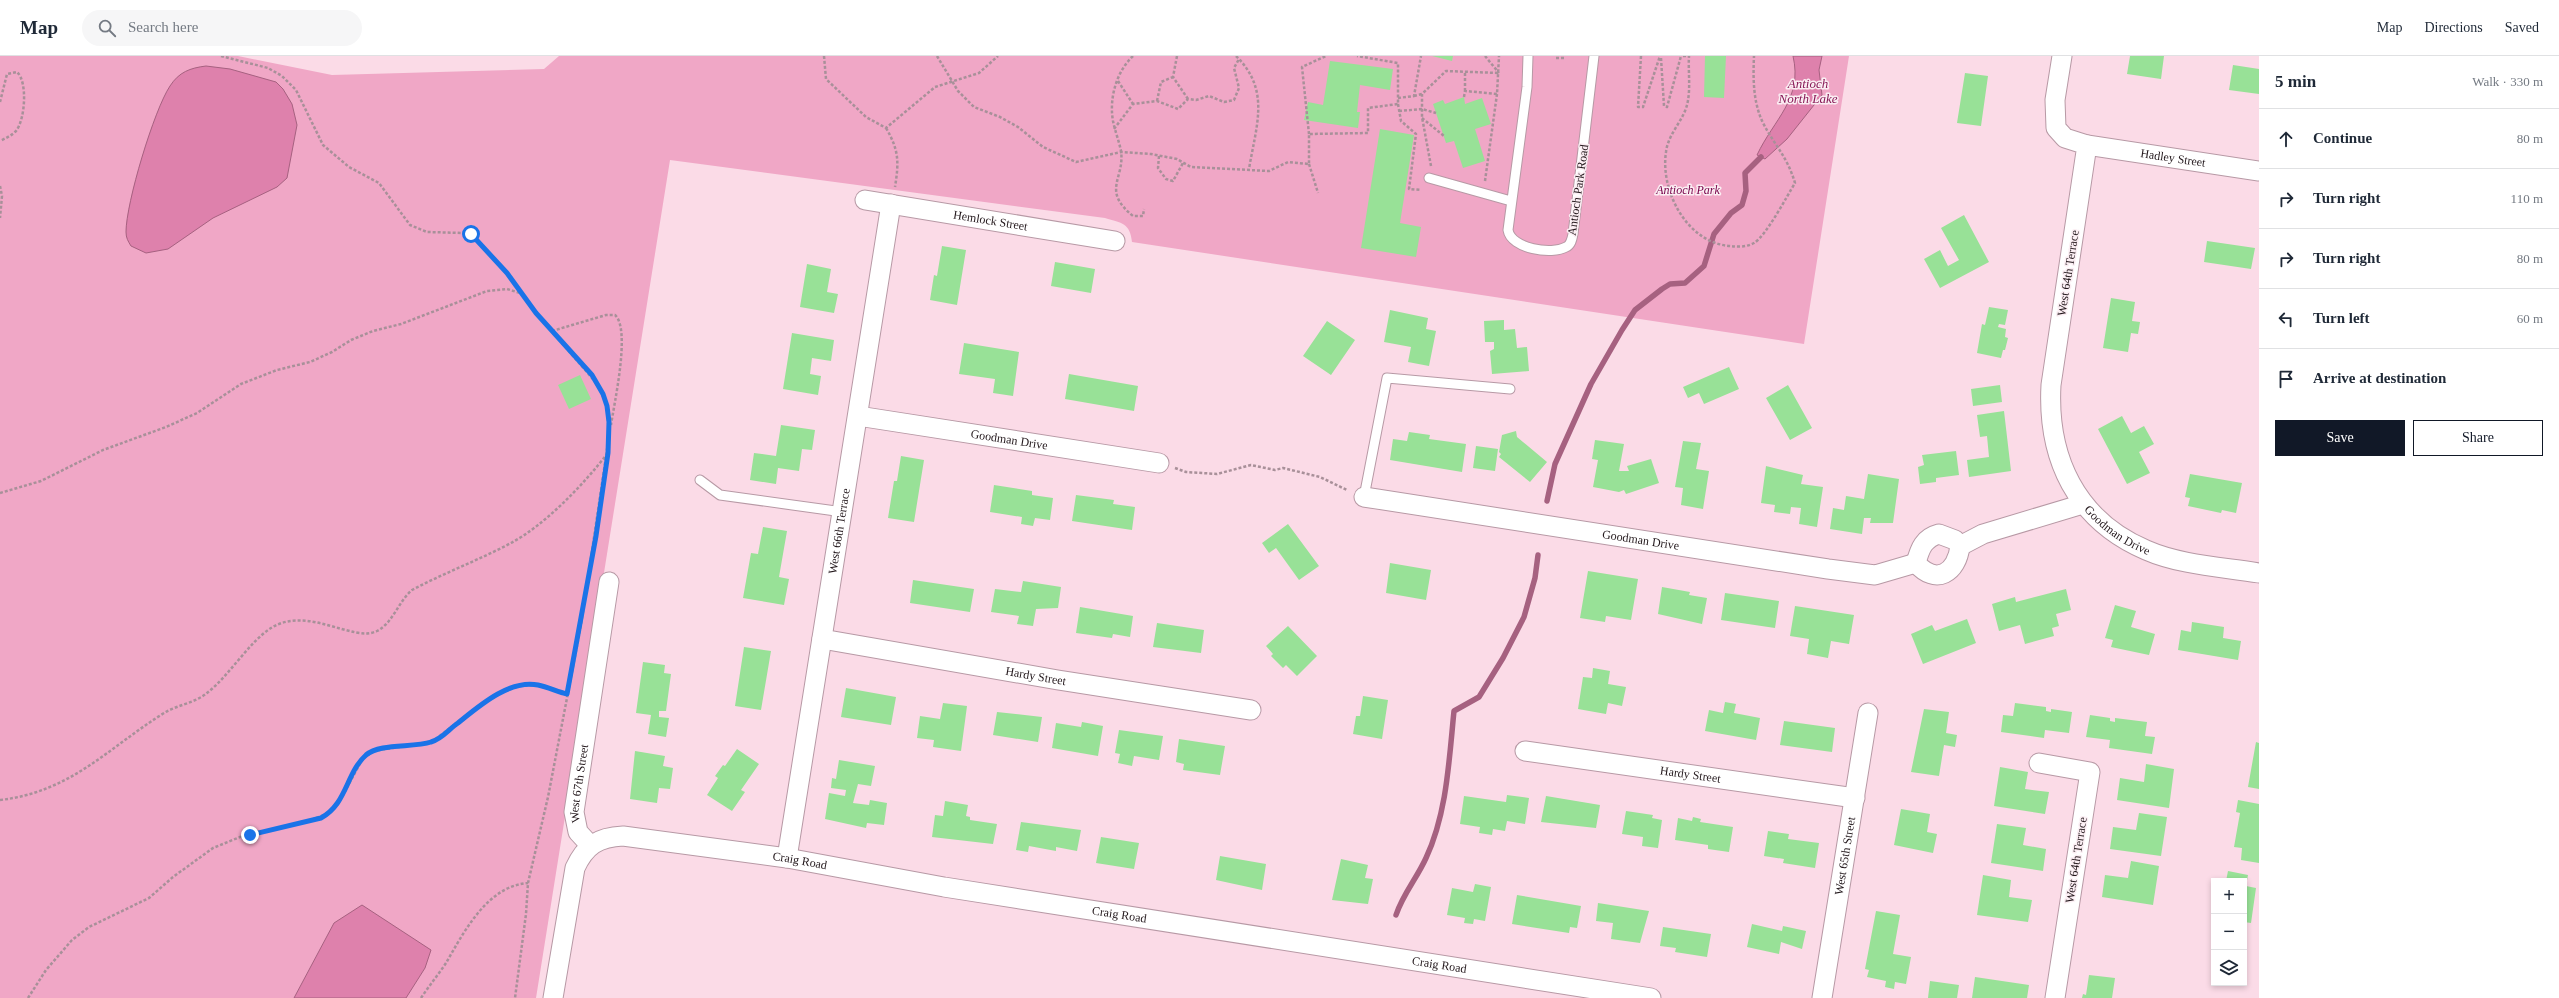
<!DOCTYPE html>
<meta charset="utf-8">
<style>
body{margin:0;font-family:Georgia,serif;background:#f6f6f7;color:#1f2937}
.controls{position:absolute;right:12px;bottom:12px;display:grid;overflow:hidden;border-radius:0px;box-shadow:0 2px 6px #0003}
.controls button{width:36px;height:36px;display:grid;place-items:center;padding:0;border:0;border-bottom:1px solid #e0e1e3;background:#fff;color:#1f2937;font:20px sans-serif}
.stop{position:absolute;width:12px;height:12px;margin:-9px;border:3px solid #1a73e8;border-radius:50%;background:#fff}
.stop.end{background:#1a73e8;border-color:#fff;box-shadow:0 1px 4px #0008}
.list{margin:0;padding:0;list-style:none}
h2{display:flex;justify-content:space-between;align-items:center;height:52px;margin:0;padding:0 16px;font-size:17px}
h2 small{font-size:13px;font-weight:400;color:#747a83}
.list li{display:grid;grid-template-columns:26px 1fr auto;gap:12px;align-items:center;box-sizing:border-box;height:60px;padding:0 16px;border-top:1px solid #e0e1e3}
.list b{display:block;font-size:15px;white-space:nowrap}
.list em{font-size:13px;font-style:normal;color:#747a83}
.actions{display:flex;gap:8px;padding:12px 16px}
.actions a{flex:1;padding:9px 0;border:1px solid #111827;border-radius:0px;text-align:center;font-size:14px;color:#111827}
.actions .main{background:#111827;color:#fff}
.icon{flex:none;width:22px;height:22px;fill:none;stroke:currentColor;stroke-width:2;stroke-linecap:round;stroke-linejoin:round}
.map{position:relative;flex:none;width:2259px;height:942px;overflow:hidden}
header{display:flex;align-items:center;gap:24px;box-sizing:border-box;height:56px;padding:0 20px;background:#fff;border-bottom:1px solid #e0e1e3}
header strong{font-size:19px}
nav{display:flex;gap:22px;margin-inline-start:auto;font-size:14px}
.search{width:280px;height:36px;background:#f6f6f7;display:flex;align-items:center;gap:10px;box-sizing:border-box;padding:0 14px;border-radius:22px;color:#747a83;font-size:15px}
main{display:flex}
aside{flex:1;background:#fff}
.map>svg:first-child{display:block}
.green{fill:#f0a7c6}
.water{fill:#de81ac;stroke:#a66180}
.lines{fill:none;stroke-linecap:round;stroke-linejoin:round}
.stream{stroke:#a66180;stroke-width:5.5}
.building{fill:#98e197}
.lane-casing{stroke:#b799a5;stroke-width:11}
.street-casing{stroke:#b799a5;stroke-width:21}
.path{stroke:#a89099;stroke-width:2.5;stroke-dasharray:3 2;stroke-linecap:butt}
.lane{stroke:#fff;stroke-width:9}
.street{stroke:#fff;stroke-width:19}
.route{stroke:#1a73e8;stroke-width:5}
.labels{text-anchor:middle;stroke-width:3;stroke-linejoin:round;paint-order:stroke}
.street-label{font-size:12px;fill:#22171b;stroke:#fbeef3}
.park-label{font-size:12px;font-style:italic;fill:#760049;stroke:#fbeef3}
.water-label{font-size:13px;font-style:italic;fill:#881957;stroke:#fbeef3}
</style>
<header>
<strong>Map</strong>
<div class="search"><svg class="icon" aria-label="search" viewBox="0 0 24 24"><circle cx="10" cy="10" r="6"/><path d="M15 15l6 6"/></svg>Search here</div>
<nav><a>Map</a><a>Directions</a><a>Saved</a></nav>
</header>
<main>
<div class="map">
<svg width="2259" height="942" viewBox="0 0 2259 942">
<rect width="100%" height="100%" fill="#fbdbe7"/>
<path class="green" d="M0,0H238L332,19L544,13L559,0H1849L1804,288L1132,186C1130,167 1122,167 1105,162L670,104L536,942H0Z"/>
<path class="water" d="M1793,0H1822L1819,14L1822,39L1787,83L1765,103L1757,99C1774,63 1803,43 1793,0Z
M206,10L230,13L276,26L283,33L292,48L297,69L287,122L277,131L213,162L168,193L146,197L131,190C128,185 126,182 126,176C126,147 154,54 170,30C179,16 190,12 206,10Z
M362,849L431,894L425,912L406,942H294L334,867Z"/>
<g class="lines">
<path class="stream" d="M1547,445L1555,408L1591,328L1622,274L1635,254L1662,233L1670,228L1685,227L1704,210L1714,178L1731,157L1742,149L1746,135L1745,117L1761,101
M1396,859C1403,838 1417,822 1426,802C1447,757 1449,704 1454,655L1479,641L1503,602L1524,561L1535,522L1538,499"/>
</g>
<path class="building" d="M1432,0H1453L1452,5Z
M1705,0H1726L1724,42L1704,41Z
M2130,0H2164L2161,23L2127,18Z
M1330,5L1393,13L1390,34L1360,29L1357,56H1360L1358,72L1304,64L1308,46L1323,49Z
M2233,9L2259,13V38L2229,34Z
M1965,17L1988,20L1981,70L1957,67Z
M1464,41L1465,48L1482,42L1491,68L1475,73L1485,105L1463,112L1454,85L1446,87L1433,48L1443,44L1445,48Z
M1380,73L1414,79L1400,167L1421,171L1416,201L1361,192Z
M1964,159L1989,206L1940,232L1924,203L1940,194L1948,210L1959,204L1941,172Z
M2207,185L2255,192L2251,213L2204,206Z
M942,190L966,194L957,249L930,244L934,219L937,220Z
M1055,206L1095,213L1091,237L1051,230Z
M807,208L831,213L827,236L838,238L834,257L800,251Z
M2111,242L2135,246L2132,265L2140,266L2138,278L2131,277L2128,296L2103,292Z
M1989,251L2008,254L2005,269L1999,268L1998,271L2006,273L2005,281L2008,282L2005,294H2003L2001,302L1977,297L1982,268L1985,269Z
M1390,254L1428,262L1426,273L1436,275L1429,310L1408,306L1411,291L1384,286Z
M1504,264V274L1515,273L1517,292L1527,291L1529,315L1492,318L1490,295L1494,293V286H1485L1484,265Z
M1327,265L1355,284L1331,319L1303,300Z
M792,277L834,284L831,305L812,302L810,318L821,320L818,339L783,333Z
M964,287L1019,296L1013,340L993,337L995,323L959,318Z
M1729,311L1739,333L1704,348L1699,337L1688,342L1683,331Z
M1069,318L1138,330L1134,355L1065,343Z
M580,319L591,343L569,353L558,329Z
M1788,329L1812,372L1790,384L1766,342Z
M2000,329L2002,346L1973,350L1971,333Z
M2004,355L2011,415L1969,421L1967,404L1989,401L1987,380L1980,381L1977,359Z
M2122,360L2131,377L2144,370L2154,388L2139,396L2150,417L2127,428L2098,373Z
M781,369L815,374L812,394L802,393L799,415L778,412L776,428L750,424L754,397L776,400Z
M1516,375L1517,381L1547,406L1530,426L1499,401L1501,398L1499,396L1502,379Z
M1409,376L1430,379L1429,383L1466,388L1462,416L1390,404L1393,383L1407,385Z
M1595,384L1624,388L1619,415H1629L1627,410L1651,403L1659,427L1626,438L1624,434L1619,436L1593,431L1598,404L1592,403Z
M1683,385L1701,387L1696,413L1709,415L1703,453L1681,449L1683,432L1675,431Z
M1476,390L1498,393L1495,415L1473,412Z
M1956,395L1959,419L1936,422V426L1920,428L1918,411L1924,409L1922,399Z
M901,400L924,404L914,466L888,462L894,425H897Z
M1766,410L1803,419L1801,428L1823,431L1817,471L1799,468L1801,452L1791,451L1790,458L1774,456L1775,449L1761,447Z
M1868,418L1899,423L1893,467H1870L1871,462H1864L1862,478L1830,473L1833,452L1844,454L1846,440L1864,443Z
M2190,418L2242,427L2236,457L2222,454L2221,457L2188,450L2190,442L2185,441Z
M994,429L1032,435V439L1053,442L1050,464L1035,462L1033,470L1021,468L1022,461L990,456Z
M1076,439L1114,444L1113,448L1135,451L1132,474L1072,465Z
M1288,468L1319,510L1299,524L1276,492L1269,497L1262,487Z
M763,471L787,475L779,521L789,523L784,549L743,542L751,497L758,498Z
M1390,507L1431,514L1426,544L1386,537Z
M1588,515L1638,523L1631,564L1606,560L1605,566L1580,562Z
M913,524L974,533L970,556L910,547Z
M1023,525L1061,531L1058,552L1036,553L1033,570L1017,568L1019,560L991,556L995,533L1021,536Z
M1662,531L1690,536L1689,539L1707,542L1702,568L1658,558Z
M2066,533L2071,554L2056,558L2059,570L2052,572L2054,580L2025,588L2020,569L1999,575L1992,548L2015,541L2016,546Z
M1725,537L1779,545L1775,572L1721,564Z
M2115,549L2136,555L2131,571L2155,578L2149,599L2111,591L2113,584L2105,582Z
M1795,550L1854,559L1849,588L1831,585L1828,602L1807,598L1809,583L1790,580Z
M1080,551L1133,560L1130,581L1113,578L1112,582L1076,577Z
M1967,563L1976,587L1923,608L1911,578L1932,569L1935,575Z
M2192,566L2224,571L2223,582L2241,585L2238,604L2178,594L2181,574L2191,576Z
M1157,567L1204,574L1201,597L1153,591Z
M1288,570L1317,600L1297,620L1286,609L1283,612L1271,600L1273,598L1266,590Z
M744,591L771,595L761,654L735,650Z
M643,606L665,609L664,617L671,618L666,655H659V661L669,662L666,681L648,678L651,659L636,657Z
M1593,612L1610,615L1608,628L1626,631L1622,650L1608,647L1606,658L1578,653L1583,621L1592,622Z
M846,632L896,641L891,669L841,661Z
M1363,640L1388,644L1382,683L1353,678L1356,660H1360Z
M1725,646L1736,648L1734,657L1760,662L1756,684L1705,675L1709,654L1723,657Z
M943,647L967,650L961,695L933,691L934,684L917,682L920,660L940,663Z
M2015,647L2046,651V655L2051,656V653L2072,656L2069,677L2045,674L2044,682L2001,676L2003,659L2013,660Z
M1924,653L1949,656L1946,677L1957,679L1955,691L1944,689L1939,720L1911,716Z
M997,656L1042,661L1038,686L993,679Z
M2090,659L2110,662V665L2115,666V662L2147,666L2145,680L2155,681L2152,698L2109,692L2110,684L2086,681Z
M1784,665L1835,672L1832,696L1780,689Z
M1082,666L1103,670L1098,700L1052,692L1056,667L1081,671Z
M1119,674L1163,680L1159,704L1134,700L1132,710L1118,707L1120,698L1115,697Z
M1179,683L1225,690L1220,719L1183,714L1184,708L1176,706Z
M2256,686L2259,687V733L2248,731Z
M737,693L759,708L741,734L745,736L732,755L707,739L718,722L715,720L723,709L725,710Z
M635,695L665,700L663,710L673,712L670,733L659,732L657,747L630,743Z
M839,704L875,710L871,730L858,728L853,747L869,749L870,744L887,747L884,769L867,767L866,772L825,763L829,737L845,740L846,734L831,732L832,722L836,723Z
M2146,708L2174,713L2169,752L2117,744L2120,722L2144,726Z
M2000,711L2028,716L2025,733L2049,736L2045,758L1994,750Z
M1507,739L1529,742L1525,768L1507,765L1505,775L1493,773L1492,779L1479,777L1480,771L1460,768L1464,740L1506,746Z
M1546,740L1600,749L1596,772L1541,766Z
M2238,744L2259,748V807L2241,804L2242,792L2234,791L2240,757L2236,756Z
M945,745L968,749L966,760L970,761V764L997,768L993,788L932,781L935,759L943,760Z
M1901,753L1930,758L1927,776L1937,778L1933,797L1894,789Z
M1626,755L1653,759L1652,762L1662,764L1658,792L1642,790L1643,781L1622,778Z
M2139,757L2167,761L2161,800L2110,793L2113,771L2136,774Z
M1693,761L1701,763L1700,766L1733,771L1729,796L1708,793V789L1675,784L1678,762L1692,765Z
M1021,766L1081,774L1077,795L1056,791V795L1029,790L1028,796L1016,794Z
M1997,768L2026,772L2023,789L2046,793L2043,815L1991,807Z
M1768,775L1789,778L1788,783L1819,787L1815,812L1783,807L1784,803L1764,800Z
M1101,781L1139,787L1134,813L1096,807Z
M1220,800L1266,808L1262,834L1216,824Z
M1341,803L1368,809L1365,822L1373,823L1368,848L1332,844Z
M2131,805L2159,810L2153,849L2102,841L2105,819L2128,822Z
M2228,815L2248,819L2246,830L2256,832L2251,867L2244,866V825H2226Z
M1983,819L2011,824L2009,841L2032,844L2028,866L1977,859Z
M1475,828L1491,831L1485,865L1474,863L1473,868L1464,867L1465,862L1447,859L1452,832L1473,836Z
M1517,839L1581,850L1577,872L1570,871L1569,877L1512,868Z
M1598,847L1649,855L1640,887L1611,883L1613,867L1596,865Z
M1876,855L1900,859L1893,898L1911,901L1906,928L1895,926L1894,933L1885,931L1886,925L1867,921L1869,914L1865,913Z
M1752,868L1782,875L1783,870L1806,875L1802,893L1781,886L1779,898L1747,891Z
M1663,871L1711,878L1707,901L1675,896L1676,892L1660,890Z
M2089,919L2115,922L2112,942H2082L2083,938L2086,939Z
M1975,921L2029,929L2027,942H1972Z
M1930,925L1959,929L1957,942H1928Z"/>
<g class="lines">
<g class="lane-casing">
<path id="lane" d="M1528,0L1527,31L1508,174C1511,193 1552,199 1566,191C1571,189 1572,183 1573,178L1594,0
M1429,122L1511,145
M700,424L720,439L843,456
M1364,441L1387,322L1510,333"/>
</g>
<g class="street-casing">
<g id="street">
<path id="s1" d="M2062,0L2055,44L2056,72L2065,82L2087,89L2051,329C2047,402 2076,464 2146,494C2180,509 2222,511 2259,517"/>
<path id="s2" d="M2087,89L2259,115"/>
<path id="s3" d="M865,144L1115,185"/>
<path id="s4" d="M858,360L1159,407"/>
<path id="s5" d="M1364,441L1828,513L1875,519L1916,507"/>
<path d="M1939,478L1955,484L1960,490C1957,517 1936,530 1916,507C1920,492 1924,482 1939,478Z"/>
<path d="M1960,490L1983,478L2083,448"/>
<path id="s6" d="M822,583L1058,624L1251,654"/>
<path id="s7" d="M1525,695L1855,742"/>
<path d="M2039,707L2090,716L2055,942"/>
<path id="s8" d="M590,789L578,776L574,756L609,526"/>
<path id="s9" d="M787,802L891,148"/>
<path id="s10" d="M553,942L575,812C585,790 598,781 623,780L787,802L944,831L1651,942"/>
<path id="s11" d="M1822,942L1868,657"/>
</g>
</g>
<path class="path" d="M221,0L268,12L282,20L296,34L323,89L349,111L379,127L410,169L427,176L464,177L477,183L507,217L536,257L598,329L607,350L609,380L581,569L548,741L528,827L526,858L515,942
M824,0L826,23L866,61L886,72L935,31L979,17L998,0
M937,0L958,35L974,51L1000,61L1018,71L1043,91L1076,106L1121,96L1151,98L1177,103L1191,111L1269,115L1288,106L1309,108V78L1368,77V52L1398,48V7L1357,0
M1133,0C1116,16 1109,43 1113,65C1115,75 1119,85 1121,95C1125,123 1101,134 1133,160H1143L1144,153
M1177,0L1173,21L1188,43
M1236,0C1271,34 1256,70 1249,113
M1485,0L1499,17
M1641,0L1638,51H1643L1660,0
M1683,0H1689C1688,15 1691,34 1687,49C1683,65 1668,78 1666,96C1660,136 1688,188 1731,190C1738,191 1747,191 1754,187C1766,180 1787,140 1795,127C1787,100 1775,90 1763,67C1753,46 1753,23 1754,0
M1556,2H1565
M1661,2L1664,50L1667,51L1681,0
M1118,25L1133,48
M1465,35V15
M1414,40L1422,38
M1464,41L1465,35L1497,38L1499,0
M1398,42L1414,40L1421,0
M1157,45L1161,26L1173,21
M0,46L7,18L17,16C28,26 25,64 16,75C11,80 6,82 0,85
M1398,48L1401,65L1416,78L1409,133L1421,134
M1399,55L1422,53L1436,57
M1422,62L1444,80
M886,72C899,94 899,106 895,131
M1114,73L1133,48L1157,45L1178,53L1188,43L1196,44L1209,40L1224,46L1234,44L1239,32L1234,12L1239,3
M1309,78L1302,11L1326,0
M1159,100L1158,112L1166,123L1173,125L1183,107
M1309,108L1318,137
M1431,110L1422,61V38L1446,15L1499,17
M1485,125L1497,38
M0,130L2,140L0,162
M552,275L606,259H615C631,273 614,348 611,369
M1175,412L1186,416L1217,418L1251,409L1275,414L1283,412L1320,421L1347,434
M0,437L41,425L103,394L166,371L197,357L241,328L277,314L310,306L332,296L351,284L373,275L401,268L487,235L507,233L523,238
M0,744C71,736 108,692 164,657C177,649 195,647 207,637C229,620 249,586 271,572C308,549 353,587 377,575C393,567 398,546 412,534C444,517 479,504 511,487C545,469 584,428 607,398
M28,942L46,914L72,884L89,871L149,842L173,821L213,792L240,781L311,764L329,757L338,748L362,704L373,695L432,686L477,651L505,635L519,630L539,629L567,638
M421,942C429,930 438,919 446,907C464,876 487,830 528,827"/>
<use href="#lane" class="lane"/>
<use href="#street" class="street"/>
</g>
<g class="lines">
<path class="route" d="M250,779L321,762C347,748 346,717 366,699C380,687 413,692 431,686C442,683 449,673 458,667C479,650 510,623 538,629C548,631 558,636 567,638L596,480L608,397L609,366L607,350L603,338L592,319L536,257L507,217L471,178"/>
</g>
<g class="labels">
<g class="street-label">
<text dy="4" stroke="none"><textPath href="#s2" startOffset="87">Hadley Street</textPath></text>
<text transform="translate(1578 134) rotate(-82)" y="4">Antioch Park Road</text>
<text dy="4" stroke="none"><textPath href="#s3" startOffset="127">Hemlock Street</textPath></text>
<text transform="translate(2068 217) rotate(-81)" y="4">West 64th Terrace</text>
<text dy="4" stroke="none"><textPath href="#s4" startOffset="153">Goodman Drive</textPath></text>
<text dy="4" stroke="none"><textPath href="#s1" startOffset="521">Goodman Drive</textPath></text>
<text dy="4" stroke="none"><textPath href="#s9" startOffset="331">West 66th Terrace</textPath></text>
<text dy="4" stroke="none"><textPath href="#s5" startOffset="280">Goodman Drive</textPath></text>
<text dy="4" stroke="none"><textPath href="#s6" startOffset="217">Hardy Street</textPath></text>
<text dy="4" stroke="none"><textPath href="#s7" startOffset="167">Hardy Street</textPath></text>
<text dy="4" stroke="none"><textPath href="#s8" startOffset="67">West 67th Street</textPath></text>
<text dy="4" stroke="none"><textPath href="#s11" startOffset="144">West 65th Street</textPath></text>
<text transform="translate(2076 804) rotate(-81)" y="4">West 64th Terrace</text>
<text dy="4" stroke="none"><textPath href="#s10" startOffset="372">Craig Road</textPath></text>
<text dy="4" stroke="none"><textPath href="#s10" startOffset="696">Craig Road</textPath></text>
<text dy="4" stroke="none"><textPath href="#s10" startOffset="1020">Craig Road</textPath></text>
</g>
<g class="park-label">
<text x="1688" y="138">Antioch Park</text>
</g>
<g class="water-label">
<text x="1808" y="32">Antioch<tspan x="1808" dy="15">North Lake</tspan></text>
</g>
</g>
</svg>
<div class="controls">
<button>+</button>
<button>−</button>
<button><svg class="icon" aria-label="layers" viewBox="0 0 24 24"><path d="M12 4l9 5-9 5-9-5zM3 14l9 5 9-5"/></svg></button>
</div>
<div class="stop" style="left:471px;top:178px"></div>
<div class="stop end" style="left:250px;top:779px"></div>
</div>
<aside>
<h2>5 min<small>Walk · 330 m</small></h2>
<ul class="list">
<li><svg class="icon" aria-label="ahead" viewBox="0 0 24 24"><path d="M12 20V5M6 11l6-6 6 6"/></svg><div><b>Continue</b></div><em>80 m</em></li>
<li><svg class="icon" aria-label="right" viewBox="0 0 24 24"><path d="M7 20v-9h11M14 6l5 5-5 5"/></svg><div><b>Turn right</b></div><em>110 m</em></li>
<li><svg class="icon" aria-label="right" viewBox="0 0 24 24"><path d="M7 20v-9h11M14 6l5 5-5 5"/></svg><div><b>Turn right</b></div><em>80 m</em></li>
<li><svg class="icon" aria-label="left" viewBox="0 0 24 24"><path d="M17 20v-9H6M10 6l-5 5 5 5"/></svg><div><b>Turn left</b></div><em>60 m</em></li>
<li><svg class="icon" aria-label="arrive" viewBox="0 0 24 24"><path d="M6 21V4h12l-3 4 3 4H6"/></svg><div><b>Arrive at destination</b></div></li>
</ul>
<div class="actions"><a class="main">Save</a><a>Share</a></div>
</aside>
</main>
